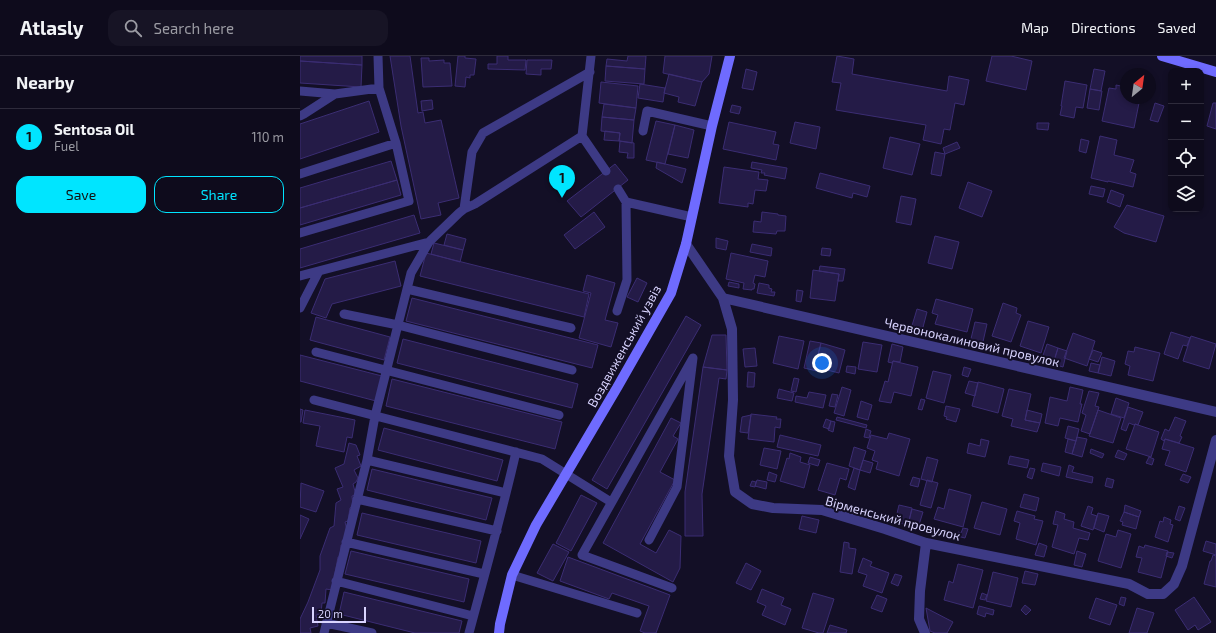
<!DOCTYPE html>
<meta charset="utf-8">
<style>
body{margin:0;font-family:"Exo 2",sans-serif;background:#171425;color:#f1f3f6}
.controls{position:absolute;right:12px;top:12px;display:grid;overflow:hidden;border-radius:8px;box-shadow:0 2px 6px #0003}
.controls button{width:36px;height:36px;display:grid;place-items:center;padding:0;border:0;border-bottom:1px solid #2e2b3b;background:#0e0b1c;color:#f1f3f6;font:20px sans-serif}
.compass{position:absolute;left:820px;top:12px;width:36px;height:36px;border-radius:50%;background:#0e0b1c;box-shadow:0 2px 6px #0003;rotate:29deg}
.scale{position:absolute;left:12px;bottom:10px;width:54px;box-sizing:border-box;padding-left:4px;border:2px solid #d9d4ff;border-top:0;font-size:11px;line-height:14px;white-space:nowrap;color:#d9d4ff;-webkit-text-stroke:3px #130f26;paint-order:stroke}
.you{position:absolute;left:522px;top:307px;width:14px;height:14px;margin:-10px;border:3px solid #fff;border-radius:50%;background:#1a73e8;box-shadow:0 0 0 6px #1a73e833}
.badge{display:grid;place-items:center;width:26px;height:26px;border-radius:50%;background:#00e5ff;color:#111;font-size:13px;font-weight:700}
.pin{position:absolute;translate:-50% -33px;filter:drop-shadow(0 1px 2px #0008)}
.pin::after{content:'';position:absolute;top:21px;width:14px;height:12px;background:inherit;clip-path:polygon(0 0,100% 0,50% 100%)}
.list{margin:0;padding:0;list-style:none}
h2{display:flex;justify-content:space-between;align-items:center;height:52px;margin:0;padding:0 16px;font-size:17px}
h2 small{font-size:13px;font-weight:400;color:#9b9ba3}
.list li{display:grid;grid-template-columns:26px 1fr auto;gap:12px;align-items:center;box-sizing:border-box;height:56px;padding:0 16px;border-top:1px solid #2e2b3b}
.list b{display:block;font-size:15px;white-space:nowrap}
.list p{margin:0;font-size:13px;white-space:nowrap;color:#9b9ba3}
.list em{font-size:13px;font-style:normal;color:#9b9ba3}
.actions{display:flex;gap:8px;padding:12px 16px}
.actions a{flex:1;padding:9px 0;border:1px solid #00e5ff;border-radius:12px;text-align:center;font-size:14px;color:#00e5ff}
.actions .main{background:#00e5ff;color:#111}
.icon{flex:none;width:22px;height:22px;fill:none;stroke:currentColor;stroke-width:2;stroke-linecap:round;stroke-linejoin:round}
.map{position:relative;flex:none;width:916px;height:577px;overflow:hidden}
header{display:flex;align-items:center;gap:24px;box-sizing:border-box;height:56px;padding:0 20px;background:#0e0b1c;border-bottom:1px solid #2e2b3b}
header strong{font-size:19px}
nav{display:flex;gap:22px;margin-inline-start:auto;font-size:14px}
.search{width:280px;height:36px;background:#171425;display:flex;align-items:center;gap:10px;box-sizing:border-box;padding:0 14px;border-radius:12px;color:#9b9ba3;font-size:15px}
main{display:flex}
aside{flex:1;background:#0e0b1c}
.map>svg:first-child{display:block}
.building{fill:#241b47;stroke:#3b2d73}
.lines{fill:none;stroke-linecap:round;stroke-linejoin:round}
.lane{stroke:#3d3a85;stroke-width:9}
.street{stroke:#3d3a85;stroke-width:10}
.secondary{stroke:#6f6bff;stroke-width:10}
.labels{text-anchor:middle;stroke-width:4;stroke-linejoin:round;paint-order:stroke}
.street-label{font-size:13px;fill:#d9d4ff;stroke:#130f26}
</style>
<header>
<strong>Atlasly</strong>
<div class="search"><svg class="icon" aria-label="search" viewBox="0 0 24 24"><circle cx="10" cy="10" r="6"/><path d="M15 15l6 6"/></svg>Search here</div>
<nav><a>Map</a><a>Directions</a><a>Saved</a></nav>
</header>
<main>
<aside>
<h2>Nearby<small></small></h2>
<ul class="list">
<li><span class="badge">1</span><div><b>Sentosa Oil</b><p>Fuel</p></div><em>110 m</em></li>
</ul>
<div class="actions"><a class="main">Save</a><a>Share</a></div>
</aside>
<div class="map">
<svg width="916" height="577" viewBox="0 0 916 577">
<rect width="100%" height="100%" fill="#130f26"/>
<path class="building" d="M0,0H62V9L0,5Z
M90,0H110L118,57L123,56L125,67L141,64L159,142L138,147L141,159L121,163L101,70Z
M158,0H165V2L176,3L174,19H170V22L166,21L165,31L155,30Z
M197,0H208V4H226L225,14L188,13V8H197Z
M328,0H346L345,13L306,10L307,3L327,5Z
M365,0H412L409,18L402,26L363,17Z
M537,0L554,3L552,18L647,35L649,20L669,24L664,49L655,47L650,74L644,73L641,88L623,84L626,69L536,54L541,27L532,26Z
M692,0H711L732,5L726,34L686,25Z
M121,2H129V5L144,4V7H150L152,30L123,31Z
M227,4H252L251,13H241V19L226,18Z
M0,5L62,9L61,31L0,27Z
M306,10L345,13L344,28L305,25Z
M446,13L457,16L453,34L442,32Z
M794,13L805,15L801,35L790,33Z
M369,18L402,26L395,50L378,46L379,41L364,37Z
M765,25L787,29L783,52L776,51L774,62L760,59L762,50H761Z
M301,26L338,30L336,52L299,47Z
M340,28L365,32L363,46L338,42Z
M816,29L826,31V42H840L834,72L802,65L809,32L816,33Z
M790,33L802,35L799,54L787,52Z
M132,44L133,53L122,55L121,45Z
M69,45L79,76L0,103V68Z
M855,47L864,50L858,66L850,64Z
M913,47H916V73L907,70Z
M304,48L336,52L334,64L302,61Z
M432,49L441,51L439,58L430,56Z
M302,61L334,64L332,87L319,85L320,77L301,75Z
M356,65L375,69L365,108L346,104Z
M429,66L476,76L473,88L479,89L476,104L423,93Z
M495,66L520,71L516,93L490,87Z
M737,67H749L748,74L737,73Z
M375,69L394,74L388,102L368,98Z
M305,75L320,77L319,85L304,84Z
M800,80L817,84L814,99L834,104L830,116L836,118L833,131L808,125V126L791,122Z
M590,81L620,88L612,119L583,112Z
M781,83L789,85L786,97L779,95Z
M320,85L334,87V102H327L328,97L319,96Z
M657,86L660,92L645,98L643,92Z
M635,96L645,98L641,120L631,118Z
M91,105L97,124L0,152V132Z
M357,106L386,113L382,127L356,112Z
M452,106L487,112L485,123L464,119L465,117H461L462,114L451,112Z
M315,108L328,124L281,161L267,145Z
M424,111L459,116L458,123L468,124L466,135L455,134L453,148L448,147V151L419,147Z
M520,117L570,130L567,141L553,137L552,142L516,132Z
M97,124L101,139L0,169V152Z
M668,126L692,135L682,161L659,152Z
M791,130L805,133L803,141L789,138Z
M811,134L824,139L820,151L807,146Z
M601,140L616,143L611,169L596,166Z
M827,149L864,160L856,186L824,177L814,171Z
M294,156L305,171L275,193L264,179Z
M462,156L478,158V159L486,160L485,175H477L476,178L453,176L454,165L461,166Z
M114,159L120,177L0,212V193Z
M147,178L166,183L163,194L144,189Z
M635,180L659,186L652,213L628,207Z
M416,182L428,185L426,194L416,192Z
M134,187L163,194L160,206L131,198Z
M452,188L472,192L471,200L450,196Z
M522,192L531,193L530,200L521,199Z
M126,197L289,238L284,261L120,220Z
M431,197L468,205L465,221L455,219L453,227L455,228L454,233H452V234L443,233L444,227L426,223Z
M95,205L101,230L32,248L26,262L11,257L25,223Z
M520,210L545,213L543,225H538L539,218L519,215Z
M513,214L539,218L535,245L510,242Z
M287,219L315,227L305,264L318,267L311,291L279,282L291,237L283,235Z
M337,222L347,227L338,246L327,241Z
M429,226L439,228V232L428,230Z
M459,227L469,229V232L472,233L471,236H475L474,240L457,237Z
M497,234L503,235L501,246L496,245Z
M112,242L298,289L292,312L106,265Z
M636,243L673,253L667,276L635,268L638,259L632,257Z
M703,247L717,252L716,257L721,259L711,286L692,280Z
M617,253L627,256L622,275L611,273Z
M386,260L401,269L307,433L292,424Z
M16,261L90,281L84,304L10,284Z
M728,265L749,271L741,297L720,290Z
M675,266L687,268L682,290L670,287Z
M871,276L890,282L887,290L883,289L878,303L864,298Z
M773,277L795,285L787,310L764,302Z
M412,279H426L427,314L403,311Z
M479,280L504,285L498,313L473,307Z
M891,280L916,288L909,313L883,305Z
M103,283L278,328L272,352L97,307Z
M510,285L521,287L515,311H518L517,315L504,312Z
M563,286L582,289L577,316L558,313Z
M521,287L545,294L539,317L515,311Z
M592,288L603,291L600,306L593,305L592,307L588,306Z
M747,288L758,292L753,308L741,305Z
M835,291L860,297L853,325L828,319L830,310L825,308L828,295L834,296Z
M455,292L457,310L445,311L443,293Z
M758,292L767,295L763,311L753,308Z
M793,294L802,297L798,306L789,303Z
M0,299L82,320L76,345L0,325Z
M802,301L815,305L811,320L798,317Z
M593,305L618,311L611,340L594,336L591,347L579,345L585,325L588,326Z
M791,307L800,309L798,317L789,315Z
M547,310L556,311L555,318L546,316Z
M403,311L427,314L426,323L419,322L402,438L403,480H385V436Z
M664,311L671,313L668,321L662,319Z
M633,315L651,319L644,347L626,342Z
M448,316L455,317L454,331H447Z
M494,322L499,323L496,336L491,335Z
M92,323L262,366L255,393L86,350Z
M669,325L678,327L675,340L665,337Z
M678,326L704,333L698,357L672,350Z
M542,331L551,334L544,360L534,357Z
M770,331L783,334L780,348H782L778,366L760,362L758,370L745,367L750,341L767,345Z
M479,333L494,337L492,345L477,342Z
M709,333L731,338L725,364L740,367L737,376L711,370L713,363L702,360Z
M789,335L799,337L795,350L799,351L790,378L781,375L786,359L782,357Z
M509,336L526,339L523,352L495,346L496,340L507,342Z
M532,338L538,339L535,351L529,350Z
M816,342L829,347L824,362L811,358Z
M621,343L625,344L622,354L618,353Z
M561,345L572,349L568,364L557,361Z
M646,350L660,353L656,366L646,363L647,361L644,360Z
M828,351L843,356L838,369L835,368L834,369L829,367L826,375L821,373Z
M0,353L3,354L1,366H0Z
M5,354L55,364L52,382L47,381L44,396L16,390L20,370L3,367Z
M727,354L742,358L740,367L725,364Z
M798,354L821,362L813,387L789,380Z
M451,358L477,361L476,363H481L480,372L475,371L474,386L448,383Z
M451,359L448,377L440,376L442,361Z
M537,361L567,369L566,372L536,364Z
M875,361L886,365L880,380L882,381L879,387L865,383L864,385L861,383L865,373L869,375Z
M371,362L381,367L373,380L378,383L360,416L375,424L340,488L356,497L369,474L381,480L380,512L373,526L303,487Z
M526,363L531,365L529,373L523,371Z
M531,365L535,366L533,376L528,374Z
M835,368L859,376L851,401L826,393Z
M768,370L779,373L776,385L765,382Z
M84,372L203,404L197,425L78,394Z
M566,373L571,375L569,382L564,381Z
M589,377L610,383L599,420L576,413L578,406L572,404L575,395L567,392L571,379L587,383Z
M480,379L521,389L518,400L477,391Z
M777,381L787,383L782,401L772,398Z
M681,383L689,385L685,401L667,397L669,387L680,390Z
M768,383L776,385L772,398L765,396Z
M865,383L894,392L886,416L865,409L870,395L862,393Z
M49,387L56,389L60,399L57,400L61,410L54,414L58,422L56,426L53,428L56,439L52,440L53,450L50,452L48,465L45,466L48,478L44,489H41L40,501H38L32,534L26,533L25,547H22L21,558L16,559L18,570L10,572L11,577H0V563L8,546L20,514V500L30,472L34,470L36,447L41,444L37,433L43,431L35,412L44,408Z
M554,391L566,395L560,414L549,410Z
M464,392L481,395L477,413L460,409Z
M791,393L804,398L802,402L790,397Z
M818,394L827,398L824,404L815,401Z
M490,397L501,401L500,406L510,409L504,432L480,425L487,402L489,403Z
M710,400L729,404L727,412L708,408Z
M510,401L520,404L518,410L508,407Z
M627,401L638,404L632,426L621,423Z
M849,401L854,403L852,409L846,407Z
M563,404L573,407L570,417L560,414Z
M527,407L549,413L546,424L540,422L535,439L518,434Z
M743,407L761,411L759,420L741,415Z
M769,409L774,411L772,416L793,421L792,427L766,421Z
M554,412L560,414L555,434L548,431Z
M730,412L735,413L732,423L727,421Z
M72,413L192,442L186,464L67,434Z
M469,416L477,419L475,426L467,424Z
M883,418L891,421L888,427L880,424Z
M613,421L620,423L618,431L610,429Z
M807,422L814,424L812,432L805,430Z
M457,424L467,426L466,433L455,430Z
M627,424L638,427L631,452L620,449Z
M452,425L456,426L455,431L450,430Z
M1,427L24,435L16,456L0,451Z
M649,433L671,439L663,471L634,463L638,451L644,453Z
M724,438L739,442L736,455L720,451Z
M281,439L297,447L271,495L256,487Z
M682,446L707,453L700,479L674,472Z
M599,449L612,452L608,469L595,466Z
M825,449L841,455L839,461L824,456Z
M788,450L793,452L791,458L797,460L793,474L781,470Z
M879,450L885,452L880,465L875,463Z
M612,453L623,456L618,472L608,469Z
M717,455L735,460L734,463L743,465L736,489L716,483L720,467L714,465Z
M756,455L765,458L764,463L774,466L773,472L790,477L788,484L779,482L774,498L752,491L758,469L753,468Z
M824,456L839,461L836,473L822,469L823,466L820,465Z
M62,457L181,485L176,507L57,479Z
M798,457L809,460L804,476L794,472Z
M0,459L9,463L0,483Z
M502,460L519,464L516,477L499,473Z
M864,461L871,464L870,468L873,469L868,486L855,481L860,465L863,466Z
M663,472L668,473L665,482L657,480L658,476L661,477Z
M818,474L831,478L821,512L798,505L806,478L816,481Z
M906,485L916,488V499L903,495Z
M544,486L549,487V492L556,493L552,518L540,516Z
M739,487L747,490L744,501L735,499Z
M253,488L269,496L253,525L237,517Z
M845,489L868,495L861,522L838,516L842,502L836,501L839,490L844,492Z
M51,495L169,523L164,546L45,518Z
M777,495L786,498L782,511L774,509Z
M867,496L874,497L872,502L866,500Z
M913,499L916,500V531L904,528L910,505H911Z
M268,501L370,539L356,577H345L340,575L349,550L312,537L309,543L260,525Z
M563,502L572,506L570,510L589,517L582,537L563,530L567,519L558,516Z
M446,507L461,515L451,534L436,527Z
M658,508L683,514L673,552L644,544L649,525L653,527Z
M725,515L738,518L735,529L722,527Z
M693,516L718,522L711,551L686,545Z
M595,518L602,520L598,530L591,527Z
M462,533L484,542L481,549L491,553L485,569L462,559L466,550L457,546Z
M44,536L162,565L159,577H115L39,558Z
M513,537L534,543L523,577H519L502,572Z
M682,537L687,539L685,544L680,543Z
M577,539L587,543L582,556L571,552Z
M821,541L826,542L824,550L819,548Z
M894,541L911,566L898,574L895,569L888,574L875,554Z
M796,542L817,549L810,569L789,562Z
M725,549L731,554L726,559L721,554Z
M679,550L694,554L693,559L686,557L685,561L677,558Z
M626,552L653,566L647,577H635L630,575Z
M837,552L854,557L847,577H829Z
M530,569L547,574L546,577H527Z"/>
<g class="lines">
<path class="lane" d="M291,0L282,80L306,115
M0,35L35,38
M0,60L4,58L35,38L79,32
M343,75L347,55L412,70
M0,118L96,87
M318,133L326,146L392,161
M164,153L172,96L183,77L290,16
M0,177L109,145L96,87L79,32L78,0
M0,220L129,186L159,157L164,153L175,148L282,80
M107,233L271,272
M0,252L19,215
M317,255L327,224L326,146
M44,258L98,269L272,314
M16,296L259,359
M14,344L242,403L311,446
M67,404L206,437
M57,443L197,475
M349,484L377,431L393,302L282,499L372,532
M46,486L184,518
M212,519L337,557
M36,525L173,560
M26,567L72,577
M24,577L67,404L75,360L111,217L129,186
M169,577C185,517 202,457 216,396"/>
<path class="street" d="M386,188L423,242L432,273L433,344L429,400L435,436L452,448L473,452L522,454L585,473L626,487L829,528L848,538H863L874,528L882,510L916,384
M423,242L916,356
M625,577L619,563L620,535L626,487"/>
<path class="secondary" d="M862,0L916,16
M199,577L200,568L212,519L236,469L318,330L371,237L386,188L412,70L430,0"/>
</g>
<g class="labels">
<g class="street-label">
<text transform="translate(672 286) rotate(13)" y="5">Червонокалиновий провулок</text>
<text transform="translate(324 290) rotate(-61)" y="5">Воздвиженський узвіз</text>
<text transform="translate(593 462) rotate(15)" y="5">Вірменський провулок</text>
</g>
</g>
</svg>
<div class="controls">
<button>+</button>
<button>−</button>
<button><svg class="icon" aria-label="locate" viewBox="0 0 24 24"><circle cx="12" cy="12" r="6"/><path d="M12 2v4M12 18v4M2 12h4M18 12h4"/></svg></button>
<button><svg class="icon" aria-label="layers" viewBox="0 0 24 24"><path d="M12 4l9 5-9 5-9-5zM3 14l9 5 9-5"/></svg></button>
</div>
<svg class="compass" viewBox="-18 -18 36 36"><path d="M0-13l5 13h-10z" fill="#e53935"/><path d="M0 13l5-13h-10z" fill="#9b9ba3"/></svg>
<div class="scale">20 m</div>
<div class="you"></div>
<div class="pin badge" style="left:262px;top:142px">1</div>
</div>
</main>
